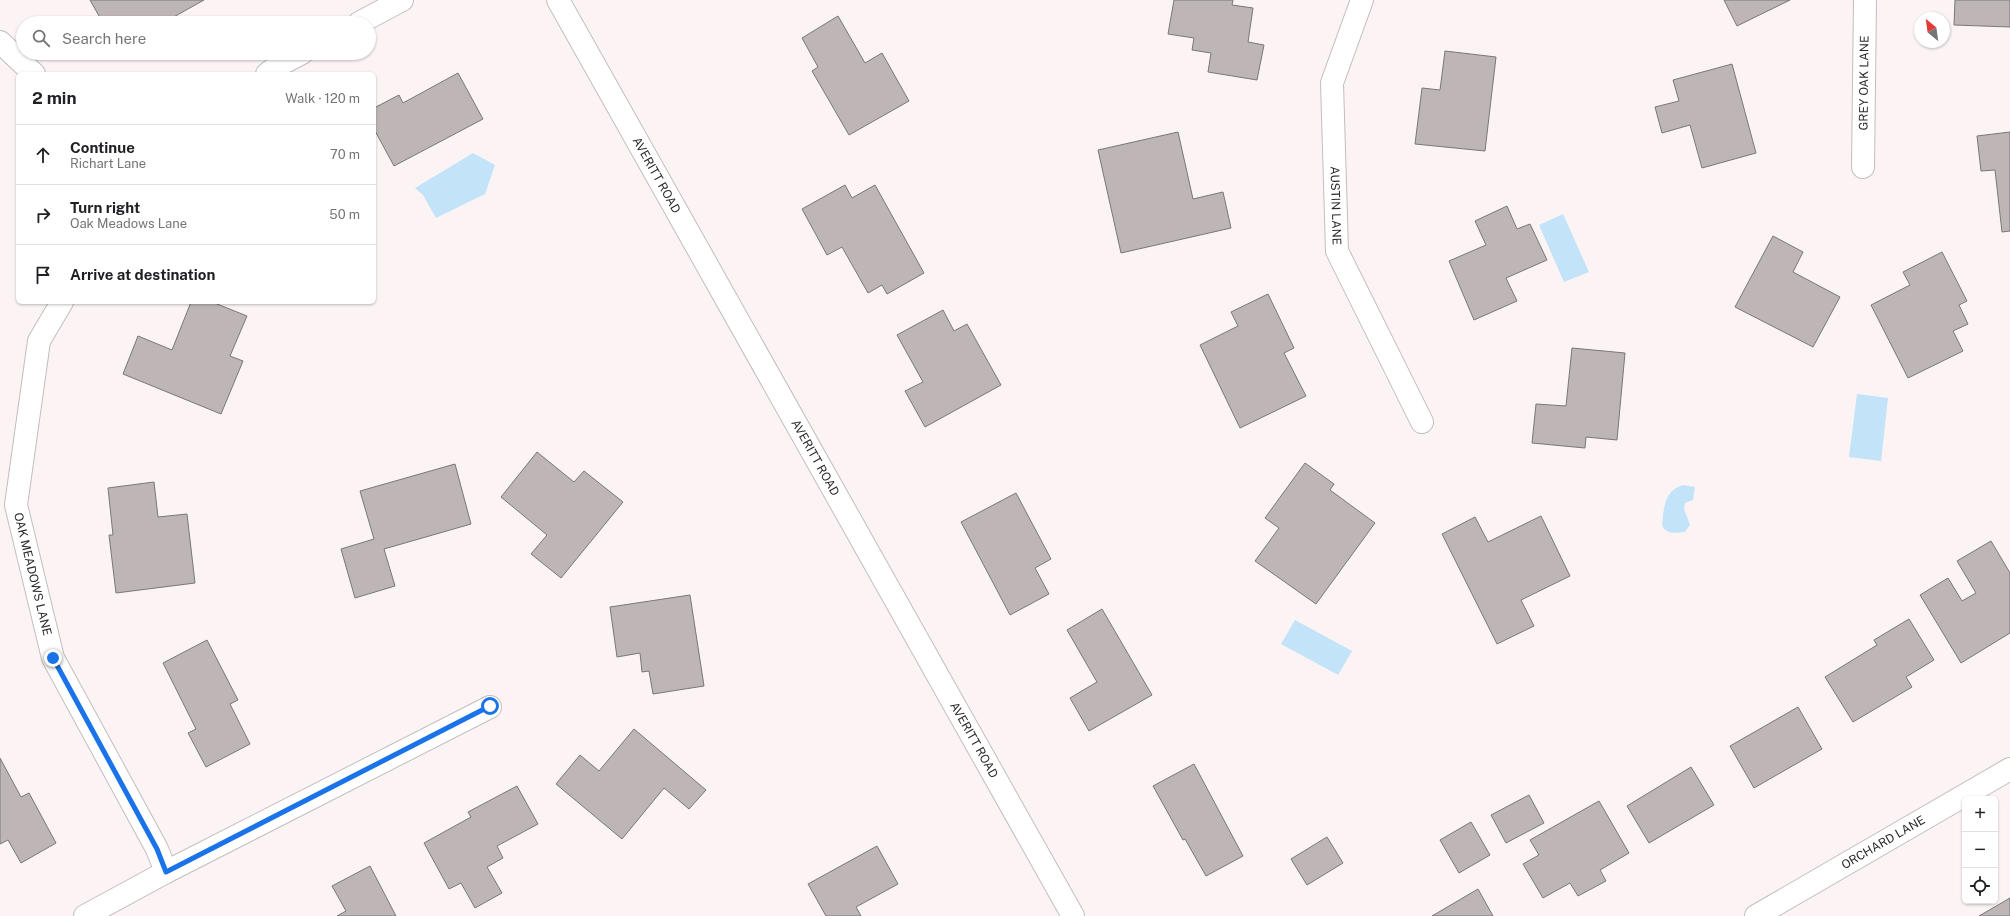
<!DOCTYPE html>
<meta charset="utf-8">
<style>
body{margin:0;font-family:"Public Sans",sans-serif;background:#f6f6f6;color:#202124}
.controls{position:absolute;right:12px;bottom:12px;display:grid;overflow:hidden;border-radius:6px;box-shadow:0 1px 3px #0004}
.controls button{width:36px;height:36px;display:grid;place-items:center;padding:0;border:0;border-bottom:1px solid #e0e0e0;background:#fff;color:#202124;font:20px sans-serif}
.compass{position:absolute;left:1914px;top:12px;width:36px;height:36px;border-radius:50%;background:#fff;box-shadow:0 1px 3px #0004;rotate:331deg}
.stop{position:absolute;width:12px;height:12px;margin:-9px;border:3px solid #1a73e8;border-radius:50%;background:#fff}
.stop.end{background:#1a73e8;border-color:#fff;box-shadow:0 1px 4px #0008}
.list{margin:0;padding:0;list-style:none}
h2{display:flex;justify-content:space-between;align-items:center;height:52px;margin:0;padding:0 16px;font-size:17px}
h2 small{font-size:13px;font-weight:400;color:#757577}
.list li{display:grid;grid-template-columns:26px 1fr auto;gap:12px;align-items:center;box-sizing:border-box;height:60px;padding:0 16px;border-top:1px solid #e0e0e0}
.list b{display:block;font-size:15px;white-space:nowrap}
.list p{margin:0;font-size:13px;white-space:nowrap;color:#757577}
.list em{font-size:13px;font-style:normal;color:#757577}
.icon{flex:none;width:22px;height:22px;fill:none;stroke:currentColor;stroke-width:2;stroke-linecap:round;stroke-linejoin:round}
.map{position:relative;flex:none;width:2010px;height:916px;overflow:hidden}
.search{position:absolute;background:#fff;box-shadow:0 1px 3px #0004;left:16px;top:16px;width:360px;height:44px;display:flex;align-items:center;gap:10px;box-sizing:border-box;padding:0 14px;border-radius:22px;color:#757577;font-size:15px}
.panel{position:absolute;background:#fff;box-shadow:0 1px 3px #0004;left:16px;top:72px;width:360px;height:232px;border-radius:6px}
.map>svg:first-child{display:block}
.water{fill:#c2e3f8}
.building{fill:#beb6b6;stroke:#7d7676}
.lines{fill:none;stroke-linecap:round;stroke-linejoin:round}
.minor-casing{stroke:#c5bdbd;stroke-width:24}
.minor{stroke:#fff;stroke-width:22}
.route{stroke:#1a73e8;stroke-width:5}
.labels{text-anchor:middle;stroke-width:3.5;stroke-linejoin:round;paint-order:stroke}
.street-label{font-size:12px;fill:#2d2a2a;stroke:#fff}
</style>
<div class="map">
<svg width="2010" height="916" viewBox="0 0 2010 916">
<rect width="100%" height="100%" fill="#fcf4f4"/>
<path class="water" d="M473,153L495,165L485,194L436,218L423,195L415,188Z
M1563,214L1589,272L1564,282L1539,225Z
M1857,394L1888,398L1881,461L1849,457Z
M1683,485L1695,487L1693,500L1685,503L1684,509L1690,525L1685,532C1676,533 1666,535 1662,525C1664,507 1664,491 1683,485Z
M1295,620L1352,651L1338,675L1281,644Z"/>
<path class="building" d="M90,0H204L163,23H103Z
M1174,0H1233L1232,5L1253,8L1248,42L1264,45L1257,80L1208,72L1211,53L1192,50L1194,38L1168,34Z
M1724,0H1790L1737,26Z
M1955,0H2010V27L1954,25Z
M838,16L865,63L882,53L909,101L849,135L812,71L818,67L802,38Z
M1445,51L1496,57L1485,151L1415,144L1422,88L1440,90Z
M1732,64L1756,153L1702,168L1690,125L1662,133L1655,107L1679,101L1673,80Z
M458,73L483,119L394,166L374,129V108L399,95L403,103Z
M1178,132L1193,199L1223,192L1231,228L1121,253L1098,150Z
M2010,132V231L2002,232L1995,170L1981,171L1977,136Z
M845,185L852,198L875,185L924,273L887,294L882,285L868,293L842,247L827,255L802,209Z
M1507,206L1517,229L1530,224L1547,260L1506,278L1517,301L1474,320L1449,261L1486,245L1475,221Z
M1773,236L1803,252L1793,272L1840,297L1813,347L1735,307Z
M1942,252L1967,301L1959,305L1968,324L1953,331L1963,351L1908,378L1871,305L1910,285L1903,272Z
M1268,294L1294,348L1284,353L1306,396L1240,428L1200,345L1238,326L1231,312Z
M191,302H212L247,316L230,356L243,361L221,414L123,374L138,336L172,350Z
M943,310L954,331L967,324L1001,385L925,427L905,391L923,382L897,335Z
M1572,348L1625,353L1617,440L1586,437L1585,448L1532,443L1536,404L1566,406Z
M537,452L574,482L584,471L623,502L561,578L531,554L547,535L501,497Z
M1305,463L1334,484L1330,490L1375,523L1316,604L1255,561L1279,528L1265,518Z
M455,464L471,524L384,549L395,586L355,598L341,549L374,539L360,491Z
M154,482L158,517L187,514L195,583L116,593L109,535H113L108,488Z
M1016,493L1051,559L1035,568L1049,594L1010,615L961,522Z
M1541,516L1570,576L1521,600L1534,626L1497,644L1442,534L1475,517L1488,542Z
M1991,541L2010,573V633L1961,663L1920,595L1948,578L1962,601L1976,593L1957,561Z
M690,595L704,686L653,694L649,671L642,672L640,653L617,657L610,607Z
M1102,609L1152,695L1089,731L1070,698L1097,682L1067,630Z
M1909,619L1934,660L1906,677L1912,687L1853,722L1825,677L1877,645L1874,640Z
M207,640L238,700L230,704L250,744L206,767L188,733L196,729L163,663Z
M1798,707L1822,749L1754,788L1730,746Z
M634,729L706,790L689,809L664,788L622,839L556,784L580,755L599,771Z
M0,758L21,797L29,793L56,843L21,863L8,840L0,844Z
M1194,764L1243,856L1206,876L1185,839L1183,840L1153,786Z
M1691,767L1714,805L1649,843L1627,806Z
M517,786L538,824L497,846L503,858L487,867L502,893L475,908L461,883L449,889L424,843L471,817L468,812Z
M1529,795L1544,823L1506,843L1491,815Z
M1599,801L1629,853L1600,870L1606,881L1578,896L1570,883L1543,898L1523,864L1539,855L1530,840Z
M1471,822L1490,855L1459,873L1440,840Z
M1327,837L1343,863L1307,885L1291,859Z
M877,846L898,884L856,907L861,916H826L808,884Z
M370,866L396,916H337L346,911L332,886Z
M1478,889L1493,916H1432Z
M2010,898V916H1979Z"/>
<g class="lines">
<g class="minor-casing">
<g id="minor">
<path id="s1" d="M558,0L1073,916"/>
<path id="s2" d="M1362,0L1332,83L1337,251L1422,422"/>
<path d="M359,23L402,0"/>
<path d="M0,42L34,74"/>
<path d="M267,74L279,65L302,53"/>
<path id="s3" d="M1863,167L1865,0"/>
<path id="s4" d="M62,302L39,341L16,505L53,658L157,849L166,872"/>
<path d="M85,916L166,872L490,707"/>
<path id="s5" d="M1756,916L2010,769"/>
</g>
</g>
<use href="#minor" class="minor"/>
</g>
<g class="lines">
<path class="route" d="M53,658L157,849L166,872L490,706"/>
</g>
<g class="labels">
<g class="street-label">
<text dy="4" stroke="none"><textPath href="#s3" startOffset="84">GREY OAK LANE</textPath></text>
<text dy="4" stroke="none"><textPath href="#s1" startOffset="201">AVERITT ROAD</textPath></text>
<text dy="4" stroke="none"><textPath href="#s2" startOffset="211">AUSTIN LANE</textPath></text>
<text dy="4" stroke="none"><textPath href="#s1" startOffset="525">AVERITT ROAD</textPath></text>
<text dy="4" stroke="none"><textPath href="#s4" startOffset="282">OAK MEADOWS LANE</textPath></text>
<text dy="4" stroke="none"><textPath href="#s1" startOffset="849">AVERITT ROAD</textPath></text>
<text dy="4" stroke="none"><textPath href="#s5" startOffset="147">ORCHARD LANE</textPath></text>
</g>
</g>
</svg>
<div class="controls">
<button>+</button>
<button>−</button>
<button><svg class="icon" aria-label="locate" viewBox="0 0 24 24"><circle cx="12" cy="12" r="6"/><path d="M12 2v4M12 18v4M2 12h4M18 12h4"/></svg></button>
</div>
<svg class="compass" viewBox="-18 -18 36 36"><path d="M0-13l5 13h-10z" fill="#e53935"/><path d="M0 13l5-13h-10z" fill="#757577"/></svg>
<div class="stop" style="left:490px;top:706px"></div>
<div class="stop end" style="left:53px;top:658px"></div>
<div class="search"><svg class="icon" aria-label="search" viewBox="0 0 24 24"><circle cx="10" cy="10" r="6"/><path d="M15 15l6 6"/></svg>Search here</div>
<section class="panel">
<h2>2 min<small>Walk · 120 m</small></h2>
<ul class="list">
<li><svg class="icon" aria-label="ahead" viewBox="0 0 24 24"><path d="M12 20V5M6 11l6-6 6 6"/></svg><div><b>Continue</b><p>Richart Lane</p></div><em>70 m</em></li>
<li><svg class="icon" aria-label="right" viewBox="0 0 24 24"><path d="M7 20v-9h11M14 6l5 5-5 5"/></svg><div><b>Turn right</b><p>Oak Meadows Lane</p></div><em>50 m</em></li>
<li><svg class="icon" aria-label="arrive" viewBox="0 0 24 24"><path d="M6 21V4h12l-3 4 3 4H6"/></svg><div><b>Arrive at destination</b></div></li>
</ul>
</section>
</div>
